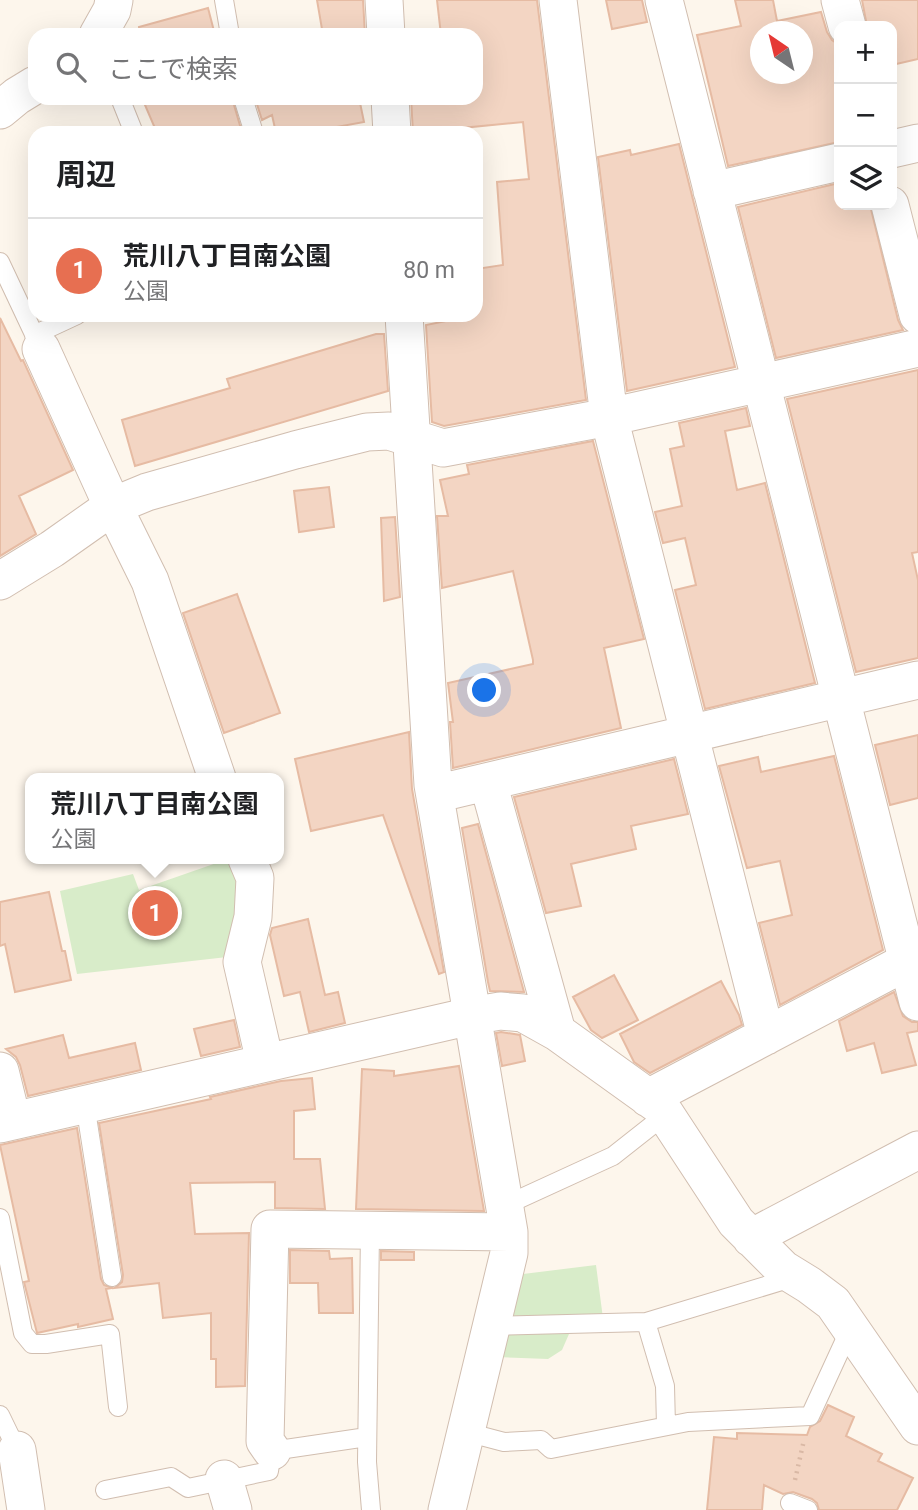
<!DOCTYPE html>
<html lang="ja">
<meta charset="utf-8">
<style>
body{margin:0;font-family:Roboto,"Noto Sans JP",sans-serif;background:#f2f2f2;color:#202124}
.controls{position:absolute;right:21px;top:21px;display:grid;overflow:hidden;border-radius:14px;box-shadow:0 7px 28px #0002}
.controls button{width:63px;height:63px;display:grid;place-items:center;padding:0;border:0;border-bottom:2px solid #e0e0e0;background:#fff;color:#202124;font:35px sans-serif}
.compass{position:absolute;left:750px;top:21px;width:63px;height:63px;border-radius:50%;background:#fff;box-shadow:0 7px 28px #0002;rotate:325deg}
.you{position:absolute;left:485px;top:691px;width:24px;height:24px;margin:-18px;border:5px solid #fff;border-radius:50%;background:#1a73e8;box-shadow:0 0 0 10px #1a73e833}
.badge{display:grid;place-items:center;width:46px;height:46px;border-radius:50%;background:#e76f51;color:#fff;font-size:23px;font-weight:700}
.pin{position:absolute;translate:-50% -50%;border:4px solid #fff;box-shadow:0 2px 7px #0006}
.popup{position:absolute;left:25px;top:773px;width:259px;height:91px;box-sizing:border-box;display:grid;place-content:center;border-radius:14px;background:#fff;filter:drop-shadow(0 2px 5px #0005);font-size:23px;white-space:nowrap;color:#757577}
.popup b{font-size:26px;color:#202124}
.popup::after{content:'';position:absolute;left:50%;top:100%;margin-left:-14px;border:14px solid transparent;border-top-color:#fff}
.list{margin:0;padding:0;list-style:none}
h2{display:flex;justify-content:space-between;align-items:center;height:91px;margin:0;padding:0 28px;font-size:30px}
h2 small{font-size:23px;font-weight:400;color:#757577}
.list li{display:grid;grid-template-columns:46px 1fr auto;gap:21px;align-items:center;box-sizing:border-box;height:105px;padding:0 28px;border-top:2px solid #e0e0e0}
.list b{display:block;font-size:26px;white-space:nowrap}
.list p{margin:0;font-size:23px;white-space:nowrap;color:#757577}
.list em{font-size:23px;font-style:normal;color:#757577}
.icon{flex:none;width:38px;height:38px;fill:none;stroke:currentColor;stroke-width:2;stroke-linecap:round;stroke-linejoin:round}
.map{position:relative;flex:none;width:918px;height:1510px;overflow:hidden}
.search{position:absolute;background:#fff;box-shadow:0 7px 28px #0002;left:28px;top:28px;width:455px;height:77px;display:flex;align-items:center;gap:18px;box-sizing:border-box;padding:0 24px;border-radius:21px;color:#757577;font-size:26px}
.panel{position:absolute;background:#fff;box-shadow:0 7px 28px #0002;left:28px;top:126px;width:455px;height:196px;border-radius:21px}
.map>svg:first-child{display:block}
.green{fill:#d8ecc9}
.building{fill:#f3d5c3;stroke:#e6bba3;stroke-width:2;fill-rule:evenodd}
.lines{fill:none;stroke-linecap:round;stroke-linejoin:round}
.lane-casing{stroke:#d1beb0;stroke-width:20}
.street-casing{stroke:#d1beb0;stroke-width:39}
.path{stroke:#d9b8a5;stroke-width:4.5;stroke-dasharray:2 5;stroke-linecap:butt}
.lane{stroke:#fff;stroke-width:18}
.street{stroke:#fff;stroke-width:37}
</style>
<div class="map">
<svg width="918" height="1510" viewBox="0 0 918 1510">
<rect width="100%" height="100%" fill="#fdf6ec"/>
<path class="green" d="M228,859H240L236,956L77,974L60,891L133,874L139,890Z
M596,1265L604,1326L569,1334L562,1350L548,1359L496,1357L515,1275Z"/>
<path class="building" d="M317,0H363L365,35H323Z
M437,0H537L586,400L444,426L432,422L426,325L476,315V269L503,265L497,182L529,179L523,122L462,128L463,133H413L411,98H476V35H441Z
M606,0H642L647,22L612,29Z
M735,0H773L777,21L821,12L827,32L832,40L839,45V142L728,166L697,35L741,26ZM760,32H802V74H760Z
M862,0H918V59L892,65V26H867Z
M208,8L215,35H140L139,27Z
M142,98H232L241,129L231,133H157Z
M255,98H359L364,122L304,133H276L272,115L262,120Z
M679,144L735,367L627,391L598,157L630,150L631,155Z
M839,183V205H870L898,320L903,330L776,358L738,207Z
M0,318L21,361L23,360L73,470L19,496L36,534L0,556Z
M376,334H384L388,391L135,466L122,420L230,388L227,379Z
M918,370V552L912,553L918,580V658L856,672L787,399Z
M746,408L750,426L725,431L737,490L765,483L815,683L705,709L675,590L696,585L685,538L663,543L655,512L682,506L670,449L684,446L679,423Z
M593,441L644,639L604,648L621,728L453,768L450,722H453L448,683L533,664V660L513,571L442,588L437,516H448L440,480L469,474L467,465Z
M329,487L334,527L299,532L294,491Z
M395,517L400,597L384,601L381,518Z
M237,594L280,713L224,733L183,613Z
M409,732L412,789L444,972L439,974L383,815L311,831L295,759Z
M918,735V798L890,805L875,745Z
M834,756L883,950L780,1005L759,923L792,915L780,861L747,868L719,766L758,757L761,772Z
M674,759L688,814L631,826L636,849L571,864L581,906L546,913L514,797Z
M478,824L524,992L490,991L488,982L462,828Z
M49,892L62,951H65L71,980L15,992L5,944L0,946V902Z
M308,919L325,995L338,992L345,1023L309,1032L300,992L284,996L270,935L272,928Z
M614,975L638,1020L602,1038L591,1030L573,997Z
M721,981L739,1015L742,1025L650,1073L634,1062L620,1034Z
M894,992L903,1016L912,1022H918V1031L907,1033L916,1065L882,1073L874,1043L847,1051L839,1021Z
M234,1020L240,1047L201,1056L194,1029Z
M501,1032L520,1035L525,1061L502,1066L496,1033Z
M63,1035L69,1058L135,1043L141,1070L28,1096L20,1065L16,1057L6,1049Z
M459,1066L484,1211L356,1209L362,1069L394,1071V1076Z
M312,1078L315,1109L294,1111V1159H320L325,1209L275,1208V1182L190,1183L195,1234L249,1233L245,1386L216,1387V1359H211V1313L163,1318L159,1283L115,1288L122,1282L123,1275L99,1123L211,1099L210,1097L281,1081Z
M77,1128L101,1279L104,1285L112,1288L106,1289L113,1319L78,1327V1324L37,1333L24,1282L29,1281L0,1145Z
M290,1250L329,1251L330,1259L352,1258L353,1313H319L318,1283H290Z
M381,1251L414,1252V1260H381Z
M828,1405L854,1417L846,1436L882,1454L878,1461L913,1478L897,1510H819L817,1503L812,1499L793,1492L783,1494L764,1485L762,1510H707L714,1437L737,1439V1433L807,1435L810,1427L820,1421Z"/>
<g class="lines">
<g class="lane-casing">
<path id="lane" d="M224,0L230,35
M120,98L134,133
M243,98L254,133
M0,262L41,349
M34,335L77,315
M85,1104L112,1277
M504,1206L613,1156L665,1115
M0,1218L23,1333L32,1344H46L110,1334L118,1407
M370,1231L367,1462L371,1510
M646,1322L665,1386L666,1426
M493,1326L646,1322L795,1277
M0,1415L17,1450
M466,1432L504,1442L541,1440L551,1449L688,1422L810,1416L850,1329
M105,1490L171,1477L188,1488L269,1471L272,1451L367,1437
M790,1503L808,1510"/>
</g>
<g class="street-casing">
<path id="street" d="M384,0L386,35
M558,0L609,417L766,1036
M664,0L918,1002
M840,0L847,26
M98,35L112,10L114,0
M390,98L392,133
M0,110L17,96L35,85
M892,149L918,143
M712,191L839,162
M890,205L918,315
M404,315L433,785L509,1232V1253L447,1510
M41,349L106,492L150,581L217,778
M0,581L52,549L113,506L147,492L295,450L367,432L389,431L443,448L609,417L918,348
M488,782L557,1032
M435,794L918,680
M247,859L255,878L253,917L242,962L265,1062
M0,1071L12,1120
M648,1098L908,961L918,958
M0,1124L471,1016L500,1011L523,1013L557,1032L660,1106L736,1222L783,1269L809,1285L833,1303L918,1426
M751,1238L918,1150
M17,1450L26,1510
M272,1451L265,1441L270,1229L509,1232
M224,1479L233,1510"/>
</g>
<path class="path" d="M795,1480L804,1440"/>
<use href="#lane" class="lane"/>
<use href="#street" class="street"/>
</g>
</svg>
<div class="controls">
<button>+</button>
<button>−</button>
<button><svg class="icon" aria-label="layers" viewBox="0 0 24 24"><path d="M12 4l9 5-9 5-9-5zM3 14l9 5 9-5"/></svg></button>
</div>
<svg class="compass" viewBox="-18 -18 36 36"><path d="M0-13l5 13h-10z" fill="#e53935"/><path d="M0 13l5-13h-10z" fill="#757577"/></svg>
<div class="you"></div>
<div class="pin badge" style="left:155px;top:913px">1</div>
<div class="popup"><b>荒川八丁目南公園</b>公園</div>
<div class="search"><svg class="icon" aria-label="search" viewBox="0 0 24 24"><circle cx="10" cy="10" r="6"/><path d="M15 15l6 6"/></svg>ここで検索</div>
<section class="panel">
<h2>周辺<small></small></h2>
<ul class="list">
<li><span class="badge">1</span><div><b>荒川八丁目南公園</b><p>公園</p></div><em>80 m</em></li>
</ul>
</section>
</div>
